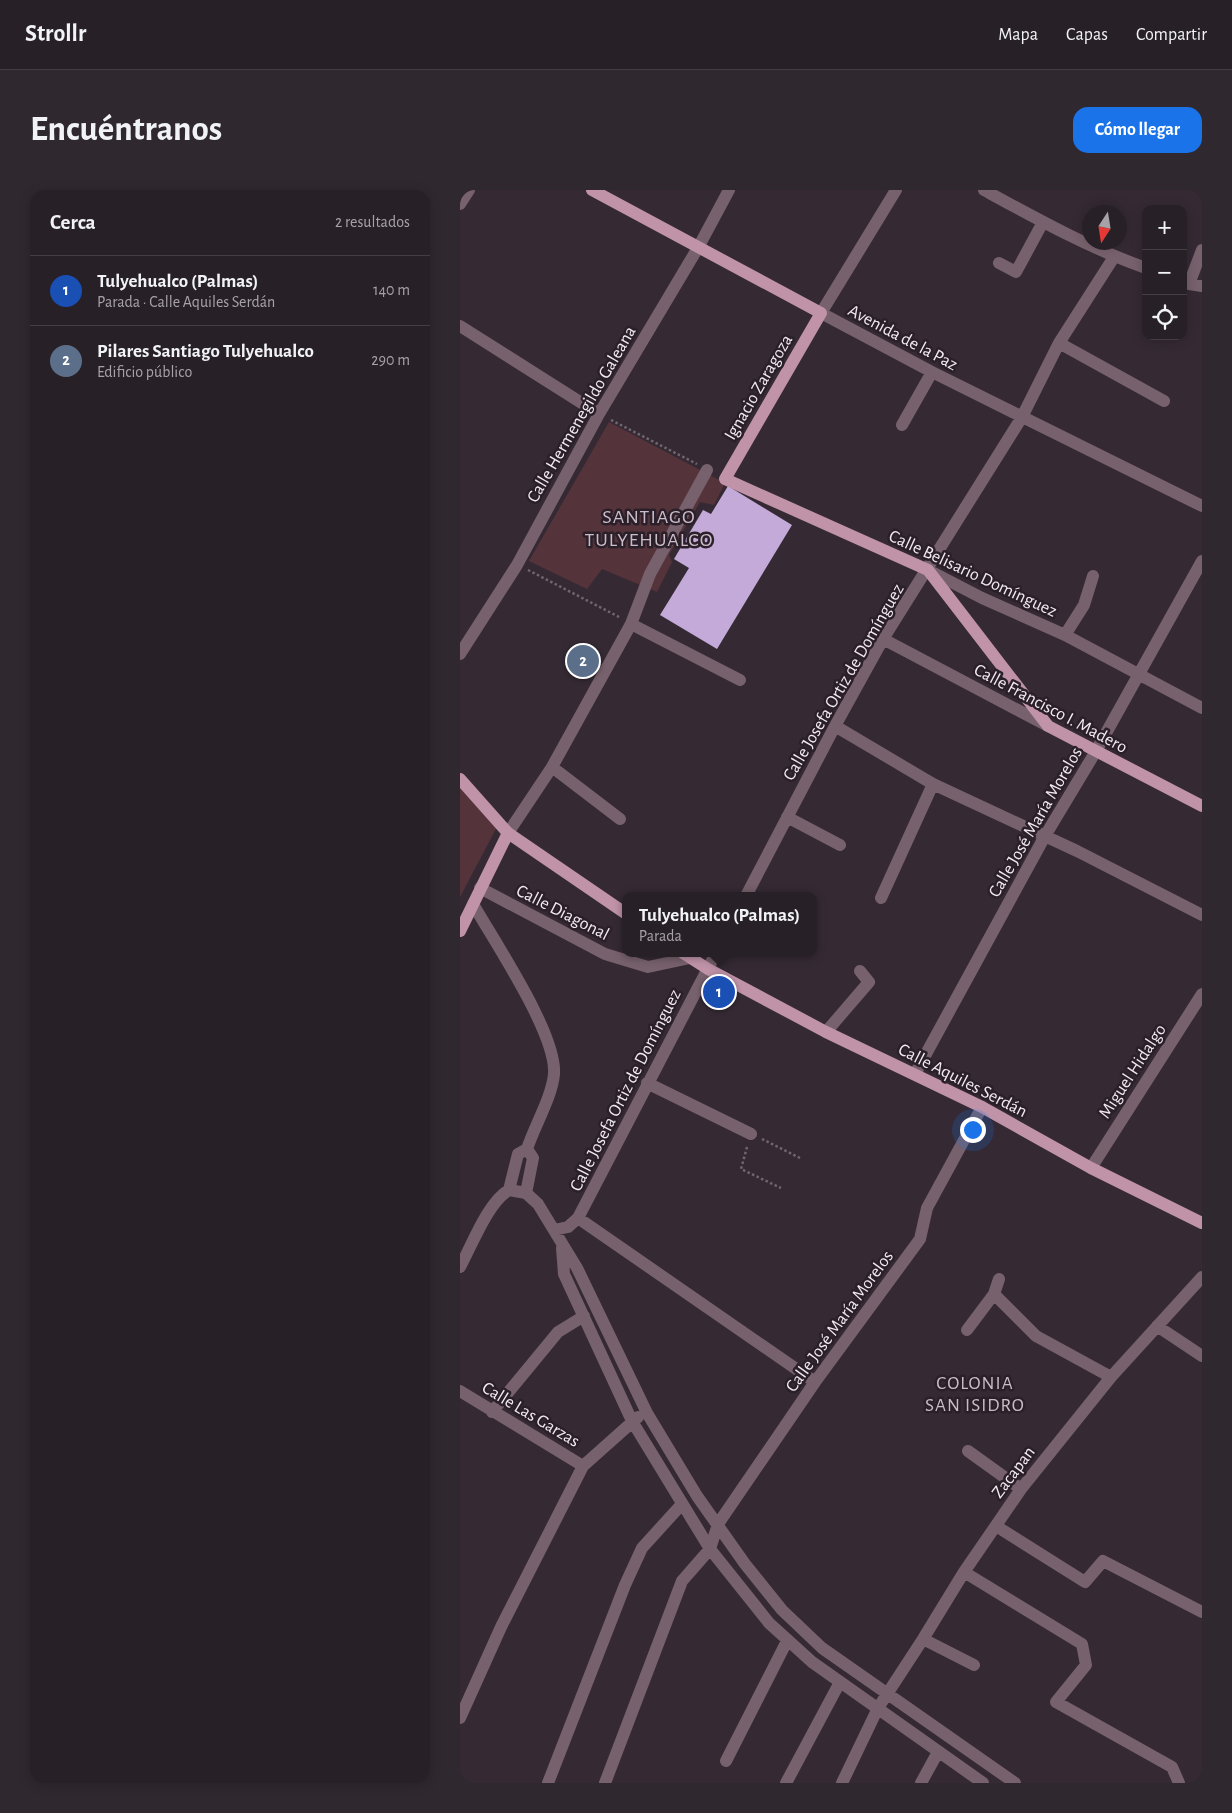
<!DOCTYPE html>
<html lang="es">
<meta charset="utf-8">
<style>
body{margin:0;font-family:"Alegreya Sans",sans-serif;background:#30282f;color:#f1f3f6}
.controls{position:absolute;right:15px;top:15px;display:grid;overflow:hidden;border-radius:10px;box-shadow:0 2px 12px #0003}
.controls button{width:45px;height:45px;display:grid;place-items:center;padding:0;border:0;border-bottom:1px solid #443e44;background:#282027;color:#f1f3f6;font:25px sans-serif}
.compass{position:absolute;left:622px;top:15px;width:45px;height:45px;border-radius:50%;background:#282027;box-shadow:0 2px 12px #0003;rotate:192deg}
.you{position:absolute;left:512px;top:939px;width:18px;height:18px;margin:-12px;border:4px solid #fff;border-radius:50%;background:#1a73e8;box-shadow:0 0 0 8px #1a73e833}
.badge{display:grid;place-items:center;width:32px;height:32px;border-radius:50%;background:#1a73e8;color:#fff;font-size:16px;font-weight:700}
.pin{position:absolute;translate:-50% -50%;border:2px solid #fff;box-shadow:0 1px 5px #0006}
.popup{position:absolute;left:162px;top:702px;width:195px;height:65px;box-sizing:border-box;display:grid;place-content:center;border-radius:10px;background:#282027;filter:drop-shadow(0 1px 4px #0005);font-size:16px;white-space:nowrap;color:#a5a3a7}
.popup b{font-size:19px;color:#f1f3f6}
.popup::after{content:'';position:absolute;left:50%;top:100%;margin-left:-10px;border:10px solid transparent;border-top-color:#282027}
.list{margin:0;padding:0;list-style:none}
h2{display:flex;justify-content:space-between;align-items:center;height:65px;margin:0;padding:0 20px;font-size:21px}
h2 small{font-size:16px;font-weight:400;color:#a5a3a7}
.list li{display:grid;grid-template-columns:32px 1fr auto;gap:15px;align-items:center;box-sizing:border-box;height:70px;padding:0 20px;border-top:1px solid #443e44}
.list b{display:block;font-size:19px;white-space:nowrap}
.list p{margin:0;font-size:16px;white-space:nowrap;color:#a5a3a7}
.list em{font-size:16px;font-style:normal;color:#a5a3a7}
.icon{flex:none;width:28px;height:28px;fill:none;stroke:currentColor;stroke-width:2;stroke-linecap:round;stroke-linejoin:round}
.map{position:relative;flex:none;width:742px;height:1593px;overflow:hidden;border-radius:15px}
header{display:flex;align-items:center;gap:30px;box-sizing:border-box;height:70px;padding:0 25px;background:#282027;border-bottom:1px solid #443e44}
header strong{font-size:24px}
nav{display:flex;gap:28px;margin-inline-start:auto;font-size:18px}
.intro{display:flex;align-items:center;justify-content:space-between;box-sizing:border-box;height:120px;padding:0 30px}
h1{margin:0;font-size:35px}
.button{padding:12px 22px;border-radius:15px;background:#1a73e8;color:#fff;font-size:18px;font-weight:700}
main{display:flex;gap:30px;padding:0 30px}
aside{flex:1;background:#282027;border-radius:15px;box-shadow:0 2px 12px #0003}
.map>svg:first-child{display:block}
.green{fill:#55333a}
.building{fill:#c4aad9}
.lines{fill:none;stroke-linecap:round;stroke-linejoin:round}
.path{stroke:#70666f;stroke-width:2.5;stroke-dasharray:2.5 2.5;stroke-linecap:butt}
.minor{stroke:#77616c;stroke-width:12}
.major{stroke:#c093a9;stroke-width:12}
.labels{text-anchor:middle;stroke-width:5;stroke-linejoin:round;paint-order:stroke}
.street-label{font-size:18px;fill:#f2eaf1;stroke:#2b202a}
.neighbourhood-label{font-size:19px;letter-spacing:1px;fill:#cabcc9;stroke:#2b202a}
.quarter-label{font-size:20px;letter-spacing:1px;fill:#cabcc9;stroke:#2b202a}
</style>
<header>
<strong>Strollr</strong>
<nav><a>Mapa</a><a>Capas</a><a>Compartir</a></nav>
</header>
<div class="intro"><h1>Encuéntranos</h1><a class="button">Cómo llegar</a></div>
<main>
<aside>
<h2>Cerca<small>2 resultados</small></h2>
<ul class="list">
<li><span class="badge" style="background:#1a4fb4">1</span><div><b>Tulyehualco (Palmas)</b><p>Parada · Calle Aquiles Serdán</p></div><em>140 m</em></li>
<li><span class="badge" style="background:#5c6f8a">2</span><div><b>Pilares Santiago Tulyehualco</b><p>Edificio público</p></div><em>290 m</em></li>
</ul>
</aside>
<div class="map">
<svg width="742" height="1593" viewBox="0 0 742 1593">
<rect width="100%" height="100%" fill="#352a34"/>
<path class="green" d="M149,232L265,293L254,315L240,312L209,365L212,372L197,402L142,379L127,399L69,371Z
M0,595L37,637L0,707Z"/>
<path class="building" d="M268,296L332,335L257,459L200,425L229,378L214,369L243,320L251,324Z"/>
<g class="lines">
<path class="path" d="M151,230L237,274
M68,380L161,428
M302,949L340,968
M287,957L281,979L321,998"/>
<path class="minor" d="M436,0L361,123L472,182L742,316
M524,0C577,29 629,58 686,78
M0,14L9,0
M742,60L729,94L742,96
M539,73L556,82L583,32
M0,136L139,224
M599,153L704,211
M442,235L472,182
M468,380L522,408L605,445L742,518
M171,434L280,490
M605,445L624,415L633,386
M423,449L588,536
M0,464L57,375L139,224L239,56L269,0
M375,536L473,594L617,661L742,725
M92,577L160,629
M327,627L380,655
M48,643L92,577L171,434L190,384L247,280
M20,698L145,764L188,777L230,768
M286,706L375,536L423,449L562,227L599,153L654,67
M421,708L473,594
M13,714C34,751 97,844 94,884C92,907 74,937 67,959L58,964L49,1000
M366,842L409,792L400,781
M455,884L585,646L636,561L742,371
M187,893L291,944
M631,978L742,804
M49,1000L66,1003L78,1014L117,1078L187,1223L237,1306L285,1374L322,1420L362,1458L555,1593
M66,1003L73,968L67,959
M118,1028L355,1192
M94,1040L108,1037L118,1028L256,763
M102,1058L104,1084L172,1231L250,1359L309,1433L352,1472L523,1593
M0,1077C12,1055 28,1012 49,1000
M534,1104L576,1146L651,1187
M697,1136L742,1166
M507,1140L534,1104L539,1089
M0,1201L123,1276
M32,1222L98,1142L124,1126
M508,1261L561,1299
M536,1336L625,1392L643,1371L742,1422
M504,1382L622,1454L626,1475L596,1512L712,1577L719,1593
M463,1449L514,1475
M0,1528L41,1437L123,1276L178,1227
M266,1571L327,1451
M88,1593L165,1395L182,1358L222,1314
M145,1593L222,1391L250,1359L258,1334L355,1192L460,1049L467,1018L522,917
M326,1593L380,1492
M382,1593L418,1518L463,1449L504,1382L561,1299L651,1187L742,1087
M461,1593L478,1562"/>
<path class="major" d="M132,0L361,123L265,289L468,380L588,536L742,616
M0,589L48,643L165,723
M0,741L48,643
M223,763L248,779L366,842L522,917L631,978L742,1033"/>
</g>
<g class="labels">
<g class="street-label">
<text transform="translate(443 147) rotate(28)" y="6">Avenida de la Paz</text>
<text transform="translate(298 197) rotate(-60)" y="6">Ignacio Zaragoza</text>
<text transform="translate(121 224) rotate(-60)" y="6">Calle Hermenegildo Galeana</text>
<text transform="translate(513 383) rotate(25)" y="6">Calle Belisario Domínguez</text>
<text transform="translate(383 492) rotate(-60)" y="6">Calle Josefa Ortiz de Domínguez</text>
<text transform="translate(591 518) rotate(28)" y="6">Calle Francisco I. Madero</text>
<text transform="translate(575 632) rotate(-60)" y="6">Calle José María Morelos</text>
<text transform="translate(103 722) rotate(27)" y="6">Calle Diagonal</text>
<text transform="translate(672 881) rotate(-57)" y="6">Miguel Hidalgo</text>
<text transform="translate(503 890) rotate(27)" y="6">Calle Aquiles Serdán</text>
<text transform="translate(165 900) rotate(-63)" y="6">Calle Josefa Ortiz de Domínguez</text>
<text transform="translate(379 1131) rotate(-54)" y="6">Calle José María Morelos</text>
<text transform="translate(71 1224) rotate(31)" y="6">Calle Las Garzas</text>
<text transform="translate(553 1282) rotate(-53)" y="6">Zacapan</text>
</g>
<g class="neighbourhood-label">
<text x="515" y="1199">COLONIA<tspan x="515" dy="22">SAN ISIDRO</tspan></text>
</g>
<g class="quarter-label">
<text x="189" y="333">SANTIAGO<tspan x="189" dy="23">TULYEHUALCO</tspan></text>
</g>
</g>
</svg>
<div class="controls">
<button>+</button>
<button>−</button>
<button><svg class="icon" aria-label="locate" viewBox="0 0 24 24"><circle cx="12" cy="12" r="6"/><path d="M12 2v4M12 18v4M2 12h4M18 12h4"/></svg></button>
</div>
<svg class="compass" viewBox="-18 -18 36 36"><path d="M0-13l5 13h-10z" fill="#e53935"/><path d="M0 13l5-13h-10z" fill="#a5a3a7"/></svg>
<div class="you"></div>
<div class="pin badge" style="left:259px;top:802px;background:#1a4fb4">1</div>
<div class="popup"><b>Tulyehualco (Palmas)</b>Parada</div>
<div class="pin badge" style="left:123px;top:471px;background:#5c6f8a">2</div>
</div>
</main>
